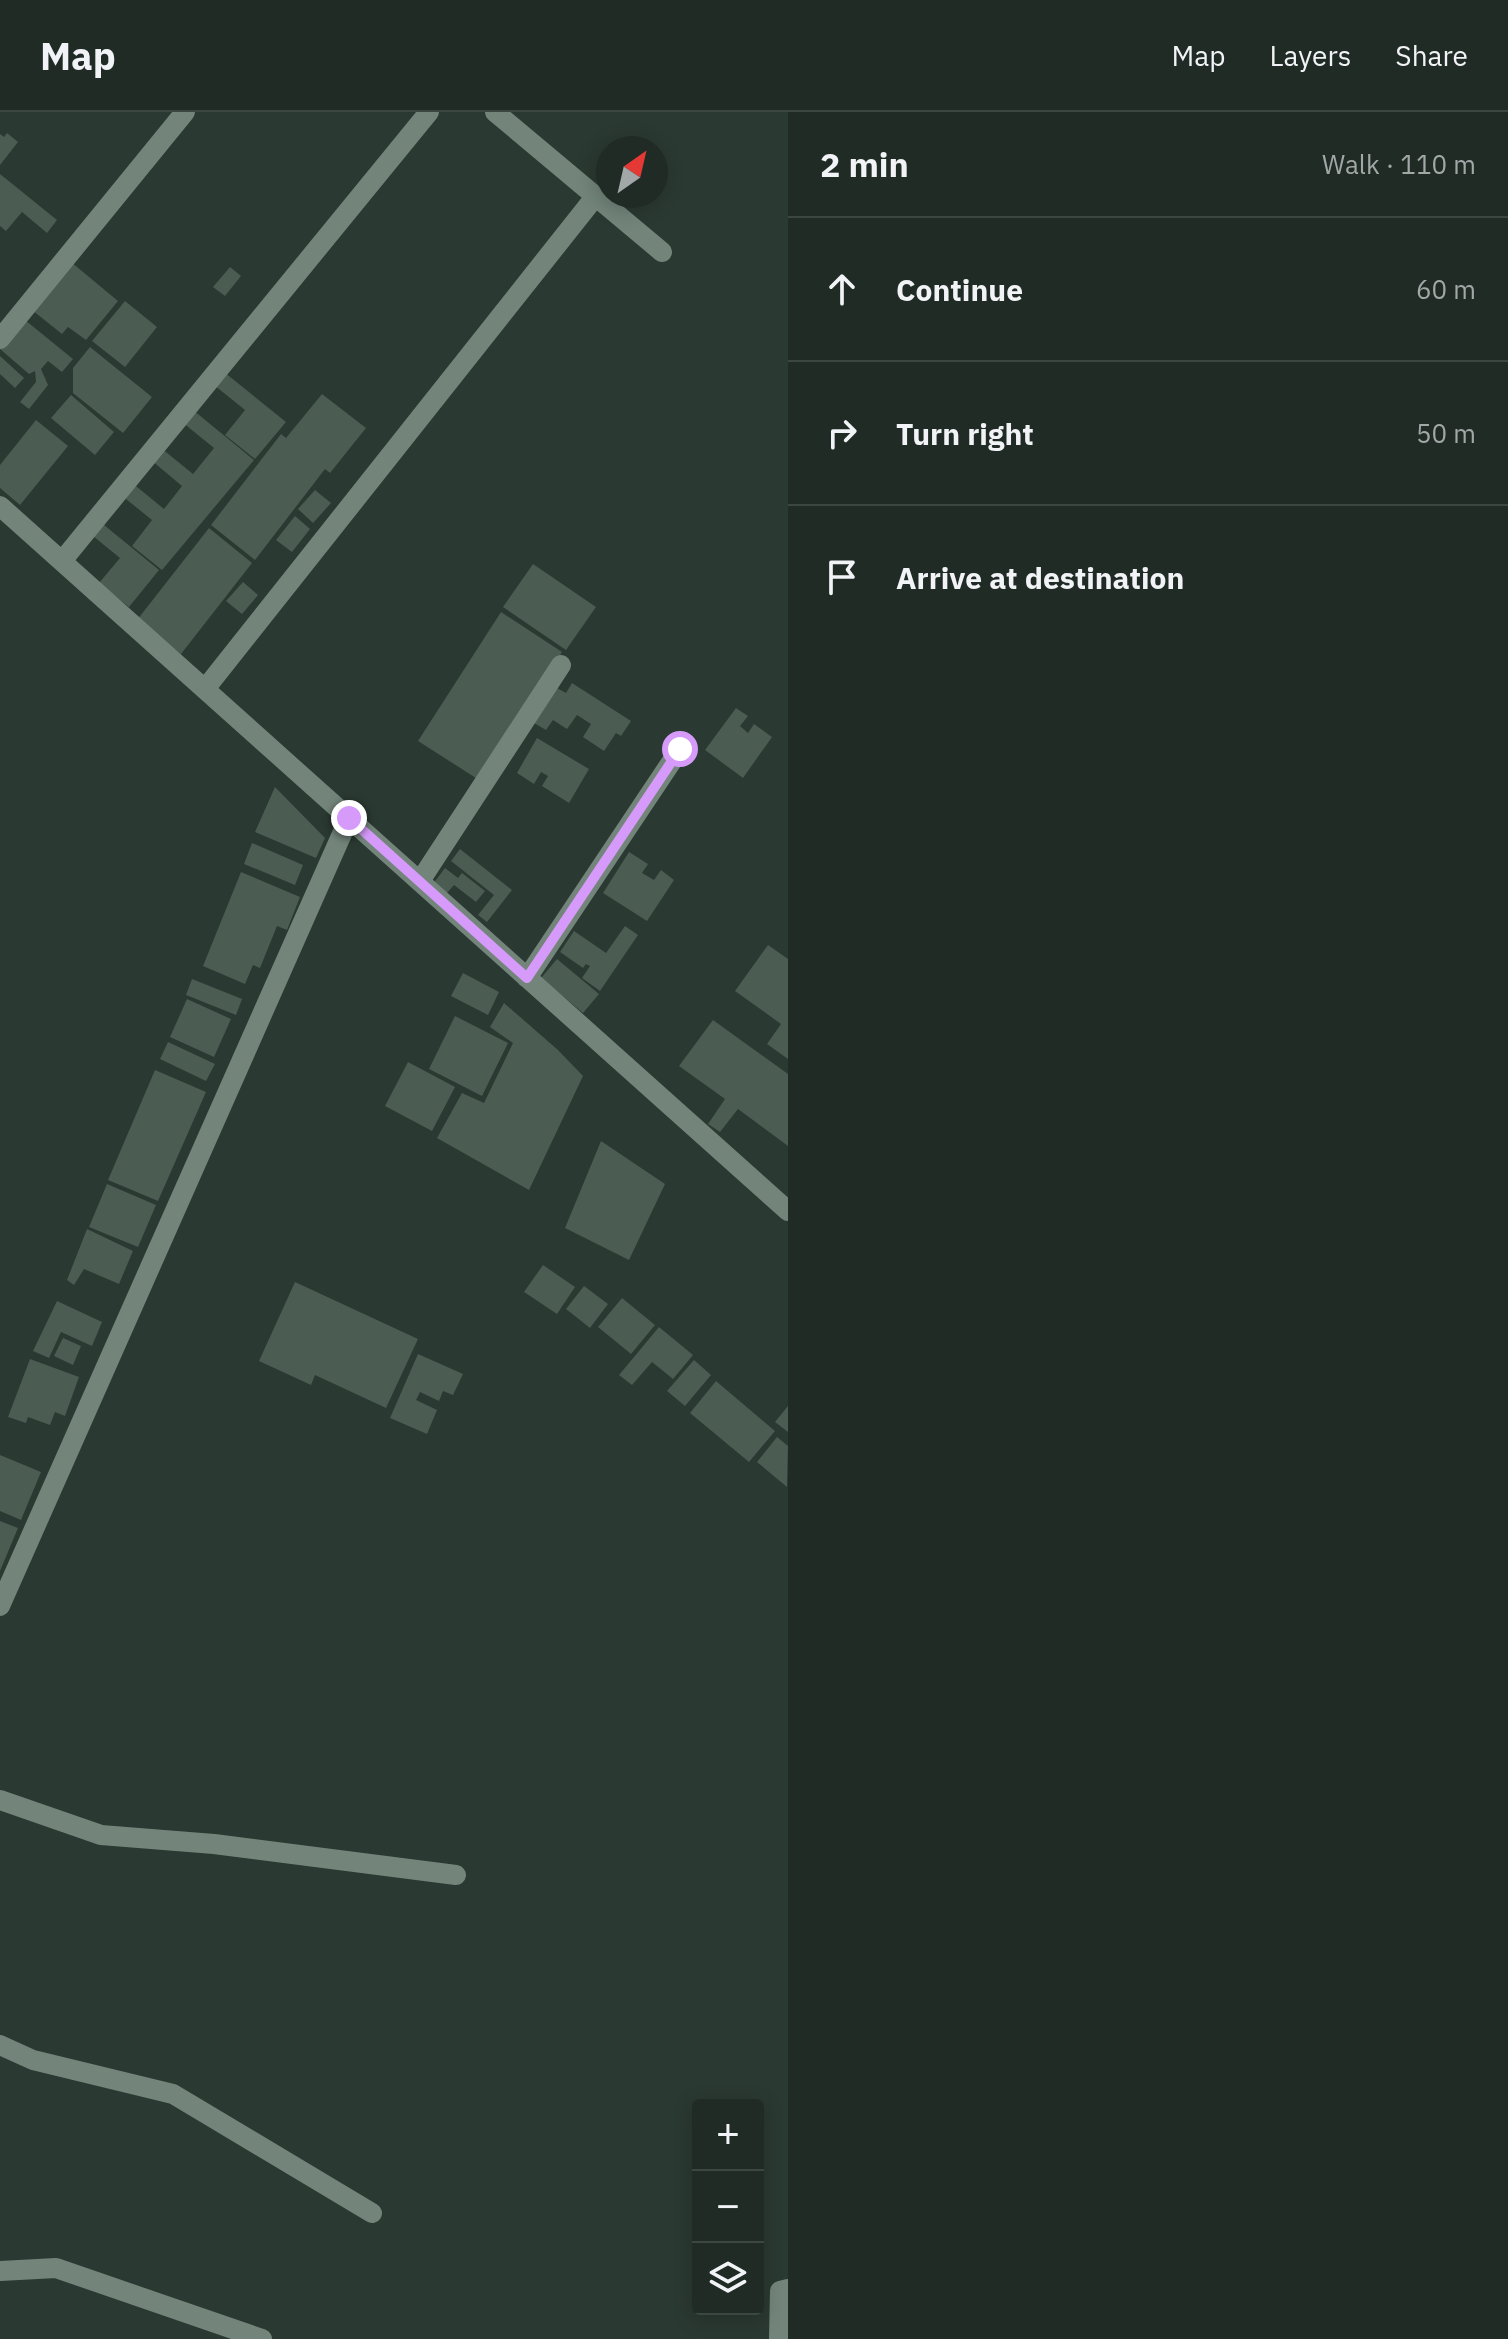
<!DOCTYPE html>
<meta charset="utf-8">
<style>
body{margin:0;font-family:"IBM Plex Sans",sans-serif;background:#28332d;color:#f1f3f6}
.controls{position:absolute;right:24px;bottom:24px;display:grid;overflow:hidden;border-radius:8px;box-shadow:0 4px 20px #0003}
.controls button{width:72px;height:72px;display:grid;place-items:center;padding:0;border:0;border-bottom:2px solid #3d4742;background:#202b25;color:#f1f3f6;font:40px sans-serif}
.compass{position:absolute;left:596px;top:24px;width:72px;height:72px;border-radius:50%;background:#202b25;box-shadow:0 4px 20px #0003;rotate:34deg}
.stop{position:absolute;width:24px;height:24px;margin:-18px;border:6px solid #d69bfa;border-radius:50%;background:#fff}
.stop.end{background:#d69bfa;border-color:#fff;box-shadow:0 2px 8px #0008}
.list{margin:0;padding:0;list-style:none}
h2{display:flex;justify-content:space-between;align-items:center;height:104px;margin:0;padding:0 32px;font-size:34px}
h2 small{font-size:26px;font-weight:400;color:#a2a7a7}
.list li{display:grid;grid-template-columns:52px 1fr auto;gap:24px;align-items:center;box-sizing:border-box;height:144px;padding:0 32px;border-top:2px solid #3d4742}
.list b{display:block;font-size:30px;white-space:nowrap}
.list em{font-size:26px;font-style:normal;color:#a2a7a7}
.icon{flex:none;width:44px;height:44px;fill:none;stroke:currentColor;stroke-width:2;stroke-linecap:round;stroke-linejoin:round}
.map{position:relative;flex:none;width:788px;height:2227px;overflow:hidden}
header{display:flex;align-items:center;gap:48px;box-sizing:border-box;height:112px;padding:0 40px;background:#202b25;border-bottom:2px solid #3d4742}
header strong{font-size:38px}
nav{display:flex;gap:44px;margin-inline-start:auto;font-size:28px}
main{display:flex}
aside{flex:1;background:#202b25}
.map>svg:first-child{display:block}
.building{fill:#4b5c53}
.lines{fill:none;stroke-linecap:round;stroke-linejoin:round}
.minor{stroke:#73857b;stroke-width:20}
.route{stroke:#d69bfa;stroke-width:10}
</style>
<header>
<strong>Map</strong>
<nav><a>Map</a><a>Layers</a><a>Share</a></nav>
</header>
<main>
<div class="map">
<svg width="788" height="2227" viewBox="0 0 788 2227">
<rect width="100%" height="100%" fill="#2a3931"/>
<path class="building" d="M7,21L18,30L0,53V22L4,25Z
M0,62L57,108L47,121L22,100L6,119L0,114Z
M71,150L118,189L86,228L68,215L62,222L32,198Z
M230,155L241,164L225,184L213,175Z
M125,189L157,215L125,255L92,229Z
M25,208L73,247L62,260L48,249L41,257L48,273L29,297L20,290L36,270L35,259L29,262L0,237Z
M90,235L152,285L123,321L73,281V256Z
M0,244L24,266L15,276L0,262Z
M224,260L286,310L255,347L225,323L245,298L214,273Z
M322,282L366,316L330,361L325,357L255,448L211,413L281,322L286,326Z
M71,283L114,320L95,343L51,306Z
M193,298L254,348L162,458L132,434L152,408L121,383L131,370L164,397L182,374L151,348L161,336L193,362L214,336L182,310Z
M36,308L68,334L20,393L0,376V353Z
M315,378L331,391L313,411L298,397Z
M295,404L310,417L292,440L276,428Z
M98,408L159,458L129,495L99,471L120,446L88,420Z
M209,416L252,451L181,542L137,508Z
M533,452L596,495L566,538L503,495Z
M243,470L258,483L242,502L226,489Z
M501,500L562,540L479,668L418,629Z
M572,571L631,609L621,624L616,621L604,639L583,625L591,612L577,603L567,617L553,608L546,618L534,611L557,576L566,581Z
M736,596L748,604L740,614L748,621L754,612L772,625L743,666L705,638Z
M537,626L589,657L569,691L542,674L548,664L541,660L534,672L517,661Z
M275,675L325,726L316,746L255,720Z
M252,731L303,753L295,773L244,752Z
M460,737L512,778L487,810L478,803L494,783L451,749Z
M629,740L648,752L642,761L654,768L661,758L674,768L647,809L603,781Z
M445,756L458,766L462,761L485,779L476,790L454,773L447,781L433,772Z
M241,760L300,785L287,818L277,814L260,856L253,853L245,872L203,854Z
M625,814L638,823L600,879L582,866L590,854L586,852L583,856L560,840L574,819L606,841Z
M768,833L788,847V947L767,932L781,912L735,879Z
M557,847L599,882L583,901L541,866Z
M463,861L499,880L488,903L451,884Z
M192,867L242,887L236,903L186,883Z
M187,887L231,907L214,945L170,925Z
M504,891L558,938L583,964L529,1078L437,1026L462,981L484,991L513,931L490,915Z
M455,904L508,931L482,984L429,957Z
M713,908L788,962V1034L738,997L720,1020L708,1012L725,987L679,954Z
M168,930L215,952L206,969L160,947Z
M408,950L455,975L432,1019L385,994Z
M155,958L206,980L158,1089L108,1068Z
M601,1029L665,1072L629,1148L565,1116Z
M107,1072L156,1093L138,1135L89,1115Z
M87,1117L133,1139L119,1172L84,1157L74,1173L67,1168Z
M543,1153L575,1175L557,1202L524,1180Z
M295,1170L418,1227L386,1296L315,1263L311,1273L259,1249Z
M584,1174L608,1192L590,1216L566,1197Z
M622,1186L655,1213L631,1242L598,1215Z
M57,1189L102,1210L92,1234L61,1220L49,1246L33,1239Z
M659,1215L693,1243L673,1267L652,1250L632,1273L619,1263Z
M63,1226L81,1234L73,1253L54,1244Z
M418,1242L463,1262L453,1283L443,1279L439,1289L420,1280L416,1288L437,1298L427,1322L390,1306Z
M30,1247L79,1265L65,1304L55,1300L50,1313L28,1305L26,1311L8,1305Z
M694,1248L711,1263L685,1294L667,1279Z
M716,1269L775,1319L749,1350L690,1301Z
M788,1294V1320L775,1310Z
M777,1325L788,1334L787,1375L757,1350Z
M0,1343L41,1360L21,1408L0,1399Z
M0,1409L18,1416L0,1459Z"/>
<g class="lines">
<path class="minor" d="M495,0L662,140
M0,227L185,0
M0,394L788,1099
M62,449L429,0
M205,577L595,85
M420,769L561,553
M527,866L680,637
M0,1494L349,706
M0,1688L101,1723L214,1732L456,1763
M0,1933L33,1948L173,1982L372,2101
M0,2159L56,2156L262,2227
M779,2227L780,2179L788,2177"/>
</g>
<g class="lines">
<path class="route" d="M349,706L527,866L680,637"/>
</g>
</svg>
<div class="controls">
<button>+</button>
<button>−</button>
<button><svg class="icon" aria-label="layers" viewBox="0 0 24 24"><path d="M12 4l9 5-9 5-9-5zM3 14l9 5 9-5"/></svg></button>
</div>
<svg class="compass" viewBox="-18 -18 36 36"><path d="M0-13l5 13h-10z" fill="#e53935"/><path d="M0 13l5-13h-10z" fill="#a2a7a7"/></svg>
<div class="stop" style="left:680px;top:637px"></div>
<div class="stop end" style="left:349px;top:706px"></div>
</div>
<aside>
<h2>2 min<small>Walk · 110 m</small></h2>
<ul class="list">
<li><svg class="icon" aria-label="ahead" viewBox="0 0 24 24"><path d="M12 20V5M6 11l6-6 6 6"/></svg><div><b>Continue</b></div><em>60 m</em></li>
<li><svg class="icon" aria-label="right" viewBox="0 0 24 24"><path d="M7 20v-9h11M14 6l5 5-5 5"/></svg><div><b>Turn right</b></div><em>50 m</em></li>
<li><svg class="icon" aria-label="arrive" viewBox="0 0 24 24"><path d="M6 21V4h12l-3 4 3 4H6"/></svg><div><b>Arrive at destination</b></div></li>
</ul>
</aside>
</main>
